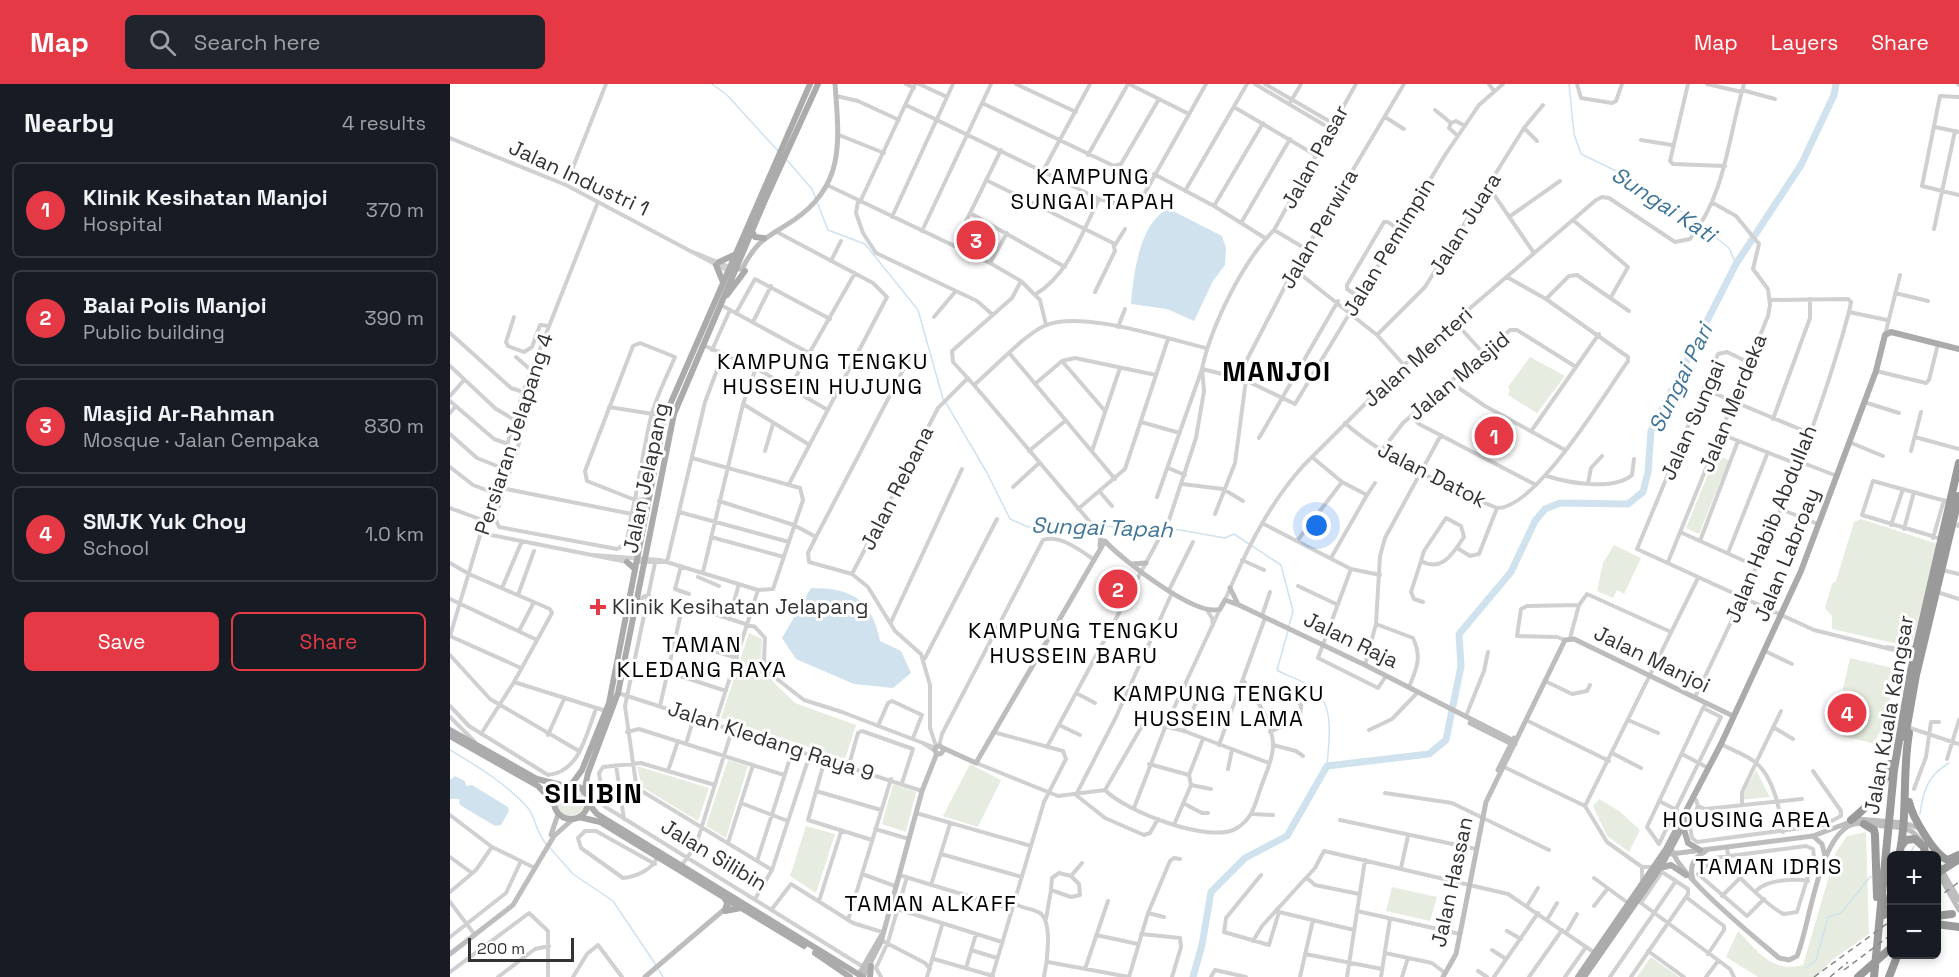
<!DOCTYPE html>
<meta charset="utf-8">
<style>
body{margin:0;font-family:"Space Grotesk",sans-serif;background:#20242c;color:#f1f3f6}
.controls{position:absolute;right:18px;bottom:18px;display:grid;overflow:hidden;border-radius:9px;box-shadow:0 3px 9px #0003}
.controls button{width:54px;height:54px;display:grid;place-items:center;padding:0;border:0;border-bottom:2px solid #363941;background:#171b24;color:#f1f3f6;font:30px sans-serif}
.scale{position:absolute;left:18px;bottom:15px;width:106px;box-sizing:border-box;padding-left:6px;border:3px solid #333;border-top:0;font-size:16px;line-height:21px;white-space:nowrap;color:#333;-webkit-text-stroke:4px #fff;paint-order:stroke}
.you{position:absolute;left:867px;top:442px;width:21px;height:21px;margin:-15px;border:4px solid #fff;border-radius:50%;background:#1a73e8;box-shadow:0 0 0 9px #1a73e833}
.badge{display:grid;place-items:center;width:39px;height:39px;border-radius:50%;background:#e63946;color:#fff;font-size:20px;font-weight:700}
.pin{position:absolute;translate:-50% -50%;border:3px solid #fff;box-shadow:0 2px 6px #0006}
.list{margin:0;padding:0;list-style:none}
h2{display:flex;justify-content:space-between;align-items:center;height:78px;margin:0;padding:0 24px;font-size:26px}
h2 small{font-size:20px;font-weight:400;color:#9ea1a6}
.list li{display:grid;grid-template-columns:39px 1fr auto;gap:18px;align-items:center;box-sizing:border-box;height:96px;margin:0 12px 12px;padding:0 12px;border:2px solid #363941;border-radius:9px}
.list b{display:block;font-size:22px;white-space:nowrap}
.list p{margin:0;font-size:20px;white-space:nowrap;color:#9ea1a6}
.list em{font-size:20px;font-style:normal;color:#9ea1a6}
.actions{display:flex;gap:12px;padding:18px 24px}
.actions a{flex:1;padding:14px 0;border:2px solid #e63946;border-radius:9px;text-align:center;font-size:21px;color:#e63946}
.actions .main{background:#e63946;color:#fff}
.icon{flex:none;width:33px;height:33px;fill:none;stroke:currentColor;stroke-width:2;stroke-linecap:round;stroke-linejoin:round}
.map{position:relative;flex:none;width:1509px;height:893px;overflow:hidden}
header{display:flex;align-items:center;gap:36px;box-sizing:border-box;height:84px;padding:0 30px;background:#e63946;color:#fff}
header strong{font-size:28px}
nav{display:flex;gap:33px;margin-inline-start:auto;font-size:21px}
.search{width:420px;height:54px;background:#20242c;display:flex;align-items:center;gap:15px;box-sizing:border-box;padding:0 21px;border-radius:9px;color:#9ea1a6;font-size:22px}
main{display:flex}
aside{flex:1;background:#171b24}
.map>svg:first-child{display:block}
.green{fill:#e6ecdf}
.water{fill:#cfe2ee}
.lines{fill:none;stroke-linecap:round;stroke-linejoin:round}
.stream{stroke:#cfe2ee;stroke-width:1.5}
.river{stroke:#cfe2ee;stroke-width:7}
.street{stroke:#d0d0d0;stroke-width:4}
.secondary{stroke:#bdbdbd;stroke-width:5}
.primary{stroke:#ababab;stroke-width:6}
.highway{stroke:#9a9a9a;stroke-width:8}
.rail{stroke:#888;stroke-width:1.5;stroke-dasharray:6 4.5;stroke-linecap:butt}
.poi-dot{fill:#e63946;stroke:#fff;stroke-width:2}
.labels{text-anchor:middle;stroke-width:6;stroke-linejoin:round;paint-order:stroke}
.street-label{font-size:21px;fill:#333;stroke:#fff}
.poi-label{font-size:21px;fill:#333;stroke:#fff;text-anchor:start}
.neighbourhood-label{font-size:22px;letter-spacing:1.5px;fill:#000;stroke:#fff}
.water-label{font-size:22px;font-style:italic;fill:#3f7597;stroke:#fff}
.district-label{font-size:27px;font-weight:bold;letter-spacing:1.5px;fill:#000;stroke:#fff}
</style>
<header>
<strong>Map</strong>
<div class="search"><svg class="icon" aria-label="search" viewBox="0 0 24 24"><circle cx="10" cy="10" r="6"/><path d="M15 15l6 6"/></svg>Search here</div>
<nav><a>Map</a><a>Layers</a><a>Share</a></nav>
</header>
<main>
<aside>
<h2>Nearby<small>4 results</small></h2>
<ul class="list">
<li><span class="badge">1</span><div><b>Klinik Kesihatan Manjoi</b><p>Hospital</p></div><em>370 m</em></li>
<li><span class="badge">2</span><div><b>Balai Polis Manjoi</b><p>Public building</p></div><em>390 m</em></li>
<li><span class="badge">3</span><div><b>Masjid Ar-Rahman</b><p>Mosque · Jalan Cempaka</p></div><em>830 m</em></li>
<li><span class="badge">4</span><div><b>SMJK Yuk Choy</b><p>School</p></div><em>1.0 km</em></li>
</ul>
<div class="actions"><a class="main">Save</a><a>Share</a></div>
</aside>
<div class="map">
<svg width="1509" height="893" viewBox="0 0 1509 893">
<rect width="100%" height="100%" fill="#fff"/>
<path class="green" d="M1080,273L1115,292L1087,329L1058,311L1060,306L1058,303Z
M1266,371L1279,376L1249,450L1236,444Z
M1411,435L1488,460L1461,563L1382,545V532L1375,524L1382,500L1386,497L1404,438Z
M1164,461L1191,474L1174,510L1167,506L1163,514L1147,507L1153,479Z
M299,549L312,555L310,585L345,619L406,641L395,675L271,634Z
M1400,574L1447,585L1432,651L1428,650L1425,660L1393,652L1395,643L1385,640Z
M278,676L298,682L276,754L256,742Z
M520,680L551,696L528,743L493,732Z
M187,682L259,704L248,737L192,703Z
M1306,686L1320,713L1289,716Z
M443,700L466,708L456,748L432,740Z
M105 717a15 15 0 1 1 30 0a15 15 0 1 1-30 0Z
M1149,715L1169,727L1190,746L1179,768L1157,752L1143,722Z
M356,742L385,750L366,809L340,792Z
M1416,748L1419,850L1382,876L1366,893H1308L1276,873L1288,847C1309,868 1321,889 1353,881L1386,768L1397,752Z
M942,803L987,813L980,837L936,827Z
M1201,873L1229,893H1187Z"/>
<path class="water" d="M719,125L772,152L776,164L775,181L763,197L744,237L717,225L681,220C683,192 690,136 719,125Z
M361,504C403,504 422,516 430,557L451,567L461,589L443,604L404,600L346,575L332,554Z
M5,692L15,697L16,702L22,701L58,723L59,727L51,741L45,742L10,721L9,715H0V696Z"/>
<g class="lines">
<path class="stream" d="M262,0L277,11L328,67
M1119,0L1124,50L1131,70L1185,96L1195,111L1237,130L1279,164L1286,180
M336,75L362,105L366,114
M367,118L378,146L415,160L468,226L493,315
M496,319L536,387L560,435L578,443L602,439L617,445L642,443
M646,442L724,445L775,454L784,450L831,481L843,527L839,542
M838,547L827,586C838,593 851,595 861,603C886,620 879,655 877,682
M0,666C27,682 57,700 78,724C86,734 85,747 97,761
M1470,730C1473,707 1478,691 1499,679
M100,764L123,790L163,817L206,881
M1459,772L1464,762
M1356,884L1366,876L1378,833L1391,829L1420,793H1423
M209,886L213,893"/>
<path class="river" d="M743,893L752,861L761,808L795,774L837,752L877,682L979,670L996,656L1011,582L1009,550L1061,488L1085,437L1095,425L1110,419L1178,420L1193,408L1198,388L1201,347L1286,180L1351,81L1384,11L1386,0"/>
<path class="street" d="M456,0L464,4
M469,0L497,13
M566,0L626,28
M679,0L739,30
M805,0L881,45
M815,0L884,40
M1039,0L1044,7
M1127,0L1131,14L1162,19L1166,17L1172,0
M1238,0L1220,77L1223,80L1275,82
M1257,0L1292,8
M1508,0L1509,1
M1292,6L1325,15
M386,12L408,17L449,36
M1509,13L1490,12L1472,102L1509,111
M841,17L851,0
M532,19L664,82L671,80L709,15
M456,21L649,115L679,123L691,116L756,0
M784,23L867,72
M985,26L1001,39
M935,33L954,45
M1485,43L1509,48
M1074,44L1087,57
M389,51L434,69
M1008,52L999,44L1001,39L1006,37L1015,42
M0,54L116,101L278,187
M1191,56L1222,61
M638,71L678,0
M593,87L640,0
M704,90L764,122L815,154
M536,96L663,159L665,167L645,208
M116,101L156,0
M377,101L540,179L571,197L590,216L596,241
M1038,102L1084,169
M735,107L797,0
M408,117L406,129L413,149L426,169L527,217L543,231
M410,118L465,0
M764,122L813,39
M520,129L615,183
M442,133L503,0
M1059,133L1110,97
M1123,136L1178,183L1161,213
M791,139L840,55
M1484,145L1505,47
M824,146L856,165
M325,147L423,199L437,213L339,400
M472,147L541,0
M665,161L675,145
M504,162L551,66
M243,168L280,183
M381,177L391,157
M540,179L557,149
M844,185L927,251L954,281
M1445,209L1478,217
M586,210C619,190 632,148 649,115
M909,213L897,205V201L934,138H938L949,146
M1096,215L1119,192L1127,191L1179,227
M1320,216L1398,215L1401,218L1399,228L1437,236
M271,221L359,269
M286,229L305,195L380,235
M64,233L56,258L58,262L74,268L82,263L90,241L99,242
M484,233L505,208
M303,238L321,202
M1005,238L1034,270
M668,243L675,225
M0,249L61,304L73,308
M927,251L975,203L1074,44L1093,21
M1435,251L1450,191
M253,261L306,284L376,325
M262,266L280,226
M560,270L665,395
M66,273L81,286
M612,277L655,327
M1300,279L1277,268L1268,270L1187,465L1364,546L1460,570L1462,575
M0,282L46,325L65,336
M752,285L793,295L845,320L995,71L1029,21L1053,0
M1426,287L1476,299L1479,296L1488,260
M788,293L844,185L954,0
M1000,298L1035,322L1115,366
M585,300L612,277L625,274L706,291
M524,301L503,278L502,267L562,214L571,197
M340,303L405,189
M1254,305L1359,349
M0,312L14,296
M0,317L44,355L58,360
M1414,318L1449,329
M293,320L358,360
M159,323L215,332
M0,329L6,322
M961,332L969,340L1086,401
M1323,335L1360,234V215
M691,338L730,349
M895,339C930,371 1002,406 1047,424C1086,425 1155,309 1178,277V273L1096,215L1057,193
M1082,346L1149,250
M0,350L27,374L52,384
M1271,350L1347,380
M1465,353L1509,365
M809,354L888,217
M70,356L45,434L49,443L167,465C179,460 179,445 181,433C189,400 193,366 201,333C206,313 217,292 225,273L190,259L183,262L135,387L137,397L185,416L191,419L194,429
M1399,358L1433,372
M932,366L953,339L1060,246H1067L1126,283
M315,367L323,340
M579,367L615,337
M642,367L670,284
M1461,367L1471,328
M862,373L892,398L917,411L881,474
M1348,377L1387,392
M0,383L23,401L44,409
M718,384L735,391
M1097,392C1118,399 1164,407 1182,391L1184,375
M1138,399L1141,384L1152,372
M732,400L773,405L793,417
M46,403L182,430
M563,403L589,379
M650,408L662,422
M917,411L925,399
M707,413L752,285C761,242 793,177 824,146L906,0
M186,416L193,415L199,408
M269,417L344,441L366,453L358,469L359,478L402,490L418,503L445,547L471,570L480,601V644L486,662
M0,424L35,437
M628,425L675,385L718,255
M1330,425L1368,440
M229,428L339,458
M765,430L785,379L796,296
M996,434L1011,442L1014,453C1004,468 992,489 971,477L974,467Z
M812,439L901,485L930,491
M1441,441L1453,405
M1508,442L1509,440
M1454,445L1464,408
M1230,448L1308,483
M31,449L177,478
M651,451L524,301C543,285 573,252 594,242C630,225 717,255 756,264
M261,453L334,473
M366,453L462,269
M1483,454L1494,416
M1492,455L1412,431L1423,397L1499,418
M847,457L892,398
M1250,457L1288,357
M1007,464L1020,472L1029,470L1047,424
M1278,469L1318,368
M143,471L210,476L308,506L323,505L353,416L350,404L242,374
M792,476L814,486
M971,477L961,508L964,515L973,518
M185,478H216
M217,478L255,318L273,270
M1218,478L1318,232L1320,221L1318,205L1303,185L1309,160L1286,132L1263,119
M0,479L19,490L100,525L102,529L64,598L31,650
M205,479L175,622L186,700L190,706L322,786
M231,482L225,505L239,510
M901,485L868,574L928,604L936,592
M1492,486L1509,490
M253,488L293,320L306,284
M402,490L488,324L518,294
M248,493L269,502
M848,502L886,520
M52,504L72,457
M719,506L743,458
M1487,508L1509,515
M68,511L84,467
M0,515L87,556
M775,516C796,467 818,421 853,382L954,281L1146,116L1152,113L1159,114L1225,158L1240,155C1276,110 1278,53 1294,0
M187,522L193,513L199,511
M757,526L762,534L763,541
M812,532L820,508
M279,535L289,500
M441,538L512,385
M926,540L963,554C972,573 967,584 959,603
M69,547L84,518
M0,552L73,308L148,118
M0,552L71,584
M1120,554L1129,521L1137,510L1221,548
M225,555L287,574
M1115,556L1107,553L1067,552L1071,525L1077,522L1129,521
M1437,563L1457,566L1464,563
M1315,567L1342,580
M0,571L40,615L129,667
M475,574L547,435
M915,581L926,540L930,472L935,454L991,351
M218,588L276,607
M1095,597L1122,610L1137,607L1140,601
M64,598L156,627
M168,609L472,707
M626,609L645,619
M1245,613C1306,489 1363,361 1399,228
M807,616C822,614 840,608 851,621L850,633L820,648
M0,622L19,642L98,691C130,688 136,650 146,625
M210,622L233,520L305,543L315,554L314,576L318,588L354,616L392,628L486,664
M1253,624L1271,633L1209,760L1197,743L1253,624L1256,620
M1016,632L1034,587L1038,568
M0,633L25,658
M1076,636L1159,677
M1178,636L1208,649
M265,640L308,506
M609,641L630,651
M428,642L438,619L442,617L472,631L463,654
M1323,643L1343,655
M1460,644L1509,660
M919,646L942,635L968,608
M734,647L748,614L736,599
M177,648L189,645L334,691
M98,651L114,615
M473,659L485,667
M236,660L244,633
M1271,660C1282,666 1296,671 1305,678C1324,693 1330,726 1333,748
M769,661L815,534
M823,661L846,667L853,672
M489,662L492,650L593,456C609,450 630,466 643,475
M597,663L719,436L746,354L754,307L752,285
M1162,669L1191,684
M1232,670L1258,684
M375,675L358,736L422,756
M1497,675L1509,636
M526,679L608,712L655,706
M699,680L739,691
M166,681L174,735
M399,681L408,649L412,647L463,665L452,699
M1054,683L1135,722L1157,758L1192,783H1203
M778,685L782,666
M218,687L228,657
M265,701L191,679L153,683L149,689L154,722L415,884
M741,701L761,705
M1464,705L1476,673L1481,638H1489
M655,706C675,727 761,761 787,744C802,735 805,721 810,706C814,693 823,676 823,662C823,638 806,614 793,596
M655,706L692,642L698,638L734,647L819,679
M366,707L431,726
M935,709L1002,719L1099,766
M1246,716L1248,722L1255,725L1352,715
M1209,717L1227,726
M291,719L338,737
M733,719L752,729H758
M1292,720V708L1331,627
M1135,722L1248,494
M1248,722L1240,742L1242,754L1247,758L1374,741L1391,732V727L1363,687
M684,724L716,641L770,525
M466,729L581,762
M802,730L823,731
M0,731L42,763L85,784
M708,735L700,749L694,751L655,734L626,711L666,633L722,509
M890,736L1026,765
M724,741L741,701L739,691L753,655
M425,745L459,755
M278,759L303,681
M1277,763C1278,769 1278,777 1281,782C1287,793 1323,826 1334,830L1347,828L1364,773L1363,765L1356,762L1264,774L1248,790L1297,832L1314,815
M491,770L572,793
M0,773L22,789
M307,777L343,665
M205,780L146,747H135L128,754L131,764L173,794C185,793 205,785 207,772
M232,781L246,761L282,646
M1192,783V798
M951,784L958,752
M609,789L621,792L629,800L630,811L621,813L601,806L602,794Z
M412,790L445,802
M449,791L561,825
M811,791L776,834L774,848L819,861L829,828L827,825
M621,792L632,779
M857,794L865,801L909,810
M1144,794L1178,819
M481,801L500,740
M1306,807C1316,796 1344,794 1358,797
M0,808L26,786L42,763
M1272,812L1291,793
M1236,813L1274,842V846L1258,870
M305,815L322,786L360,670
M369,817L391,748
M0,818L25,851
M564,819C572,825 582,824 590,829C603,838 597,879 594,893
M1191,819L1280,885L1284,893
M1077,822L1088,804
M1144,822L1158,804
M441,823L552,858
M322,825L341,800L403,839L432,848
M907,827L1010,850
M829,828L904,846
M698,829L714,833
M596,835L601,806
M398,836L441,695
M1097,836L1107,819
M1057,847L1071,855
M1116,849L1127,830
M691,850L730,854L731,863L722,893
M646,851L688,860
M0,853L56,809L71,777
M429,855L475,879L480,885
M803,857L812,842L865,784L874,767L1058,810L1145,869
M521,866L547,874
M1042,866L1056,875
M1198,867L1234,893
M935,869L982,879L995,889
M855,870L932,885
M484,875L543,892
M598,878L679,893
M516,884L526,850
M635,885L658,817
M1028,887L1037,893
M0,888L79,829L98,847V893
M48,893L85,865L99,862
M123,893L137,870L148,861L172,893
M431,893L426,884L438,858L457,793
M477,893L492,841
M542,893L594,718L616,675L613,667L543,648
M679,893L698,829L720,777L724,774L730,775
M761,893L765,886L796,893
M850,893L863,836
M897,893L915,776
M931,893L940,835
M952,893L958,874
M1044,893L1088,829
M1079,893L1112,846
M1115,893L1136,863
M1160,893L1226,797
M1181,893L1238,810V805L1212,788L1191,819
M1256,893L1268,877"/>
<path class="secondary" d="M284,185H292C308,154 317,154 344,136C396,101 389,55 385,0
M650,462L651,451
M681,480L696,479
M780,504L787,518
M1020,639L1062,660
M485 666a4 4 0 1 1 8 0a4 4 0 1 1-8 0Z
M493,664L526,679L655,457C672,476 747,534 770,525L775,516L789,521L915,581L1062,656L1065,660
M1048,686L1064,654
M101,751L108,730
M1363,752L1372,760L1375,772
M1221,762C1223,788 1306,854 1329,874L1339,876L1347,872C1360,841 1368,755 1401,741C1411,737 1423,741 1433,742C1463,744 1465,745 1479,772
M1221,770L1363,752L1408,735L1454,739L1469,744
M1486,776L1509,816
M1486,785L1509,826
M1243,796C1239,782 1243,774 1256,767
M0,870L63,821L104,752L123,735
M409,890L431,852
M195,893L283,818
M413,893L431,858L472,707L487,669
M993,893L1006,870L1036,718L1115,556L1124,555L1283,632"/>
<path class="primary" d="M302,147L305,153L314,154
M269,178L284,171
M266,181L273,198
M277,211L295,187
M177,478L185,485
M0,646L87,695L115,702
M0,652L88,702L103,718
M104 718a17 17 0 1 1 34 0a17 17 0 1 1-34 0Z
M121,701L132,686L159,619L215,332L360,0
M134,708L138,689L168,609L224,330L316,114L368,0
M138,719L147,730L413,893
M129,733L150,738L354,862
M1233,742L1238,759L1250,766
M1210,784L1221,781L1236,791
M274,813L277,819L275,827L291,824
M365,869L400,893
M420,893L421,882
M1128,893L1216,765L1271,660L1351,487L1426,287L1435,251L1441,248L1509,265
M1134,893L1210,784L1236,736"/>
<path class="highway" d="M1455,653L1466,591L1509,412
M1459,718C1462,732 1484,771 1498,776L1509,771
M1401,736C1421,720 1434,705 1440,680
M1414,740L1424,746L1425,751L1427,813
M1452,761L1456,756L1465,755L1474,763L1475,772
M1449,772C1458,731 1452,690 1459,649
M1486,790L1508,776
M1434,831L1442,807
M1486,832L1502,830
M1486,840L1509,843
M1408,893L1442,863
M1424,893L1444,686L1461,587L1509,379
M1439,893L1448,870"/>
<path class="rail" d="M1486,815L1509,798
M1394,886L1442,850
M1364,893L1442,836
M1380,893L1398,878"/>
</g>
<path class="poi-dot" d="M145 514h6v6h6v6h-6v6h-6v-6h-6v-6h6z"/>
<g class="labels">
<g class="street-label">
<text transform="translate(865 73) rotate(-61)" y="7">Jalan Pasar</text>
<text transform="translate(129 94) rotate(25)" y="7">Jalan Industri 1</text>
<text transform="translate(1015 140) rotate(-58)" y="7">Jalan Juara</text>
<text transform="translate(869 145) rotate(-60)" y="7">Jalan Perwira</text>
<text transform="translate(939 163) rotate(-59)" y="7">Jalan Pemimpin</text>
<text transform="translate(968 273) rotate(-42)" y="7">Jalan Menteri</text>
<text transform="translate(1009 292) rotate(-40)" y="7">Jalan Masjid</text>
<text transform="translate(1283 319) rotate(-68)" y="7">Jalan Merdeka</text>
<text transform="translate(1243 336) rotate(-66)" y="7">Jalan Sungai</text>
<text transform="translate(64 350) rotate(-72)" y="7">Persiaran Jelapang 4</text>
<text transform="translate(982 391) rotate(27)" y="7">Jalan Datok</text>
<text transform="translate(196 394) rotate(-78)" y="7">Jalan Jelapang</text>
<text transform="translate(447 404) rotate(-63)" y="7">Jalan Rebana</text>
<text transform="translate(1321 440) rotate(-68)" y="7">Jalan Habib Abdullah</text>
<text transform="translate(1337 471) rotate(-68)" y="7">Jalan Labroay</text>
<text transform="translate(901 556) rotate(26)" y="7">Jalan Raja</text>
<text transform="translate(1202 575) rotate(26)" y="7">Jalan Manjoi</text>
<text transform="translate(1439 631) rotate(-80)" y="7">Jalan Kuala Kangsar</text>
<text transform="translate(321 657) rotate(18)" y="7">Jalan Kledang Raya 9</text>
<text transform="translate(264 771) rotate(31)" y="7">Jalan Silibin</text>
<text transform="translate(1002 798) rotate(-78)" y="7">Jalan Hassan</text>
</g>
<g class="poi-label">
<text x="162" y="530">Klinik Kesihatan Jelapang</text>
</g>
<g class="neighbourhood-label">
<text x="643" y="100">KAMPUNG<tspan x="643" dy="25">SUNGAI TAPAH</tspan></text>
<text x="373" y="285">KAMPUNG TENGKU<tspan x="373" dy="25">HUSSEIN HUJUNG</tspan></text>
<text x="624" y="554">KAMPUNG TENGKU<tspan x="624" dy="25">HUSSEIN BARU</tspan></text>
<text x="252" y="568">TAMAN<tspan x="252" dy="25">KLEDANG RAYA</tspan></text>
<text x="769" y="617">KAMPUNG TENGKU<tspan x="769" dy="25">HUSSEIN LAMA</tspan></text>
<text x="1297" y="743">HOUSING AREA</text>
<text x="1319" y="790">TAMAN IDRIS</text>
<text x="481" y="827">TAMAN ALKAFF</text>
</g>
<g class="water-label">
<text transform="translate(1214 120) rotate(33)" y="8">Sungai Kati</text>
<text transform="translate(1230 294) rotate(-64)" y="8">Sungai Pari</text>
<text transform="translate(652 443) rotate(2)" y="8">Sungai Tapah</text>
</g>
<g class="district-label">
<text x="827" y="297">MANJOI</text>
<text x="144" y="719">SILIBIN</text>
</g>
</g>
</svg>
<div class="controls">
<button>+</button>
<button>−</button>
</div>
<div class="scale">200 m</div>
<div class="you"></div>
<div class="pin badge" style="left:1044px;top:352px">1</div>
<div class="pin badge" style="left:668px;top:505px">2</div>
<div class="pin badge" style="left:526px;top:156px">3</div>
<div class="pin badge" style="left:1397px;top:629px">4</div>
</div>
</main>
